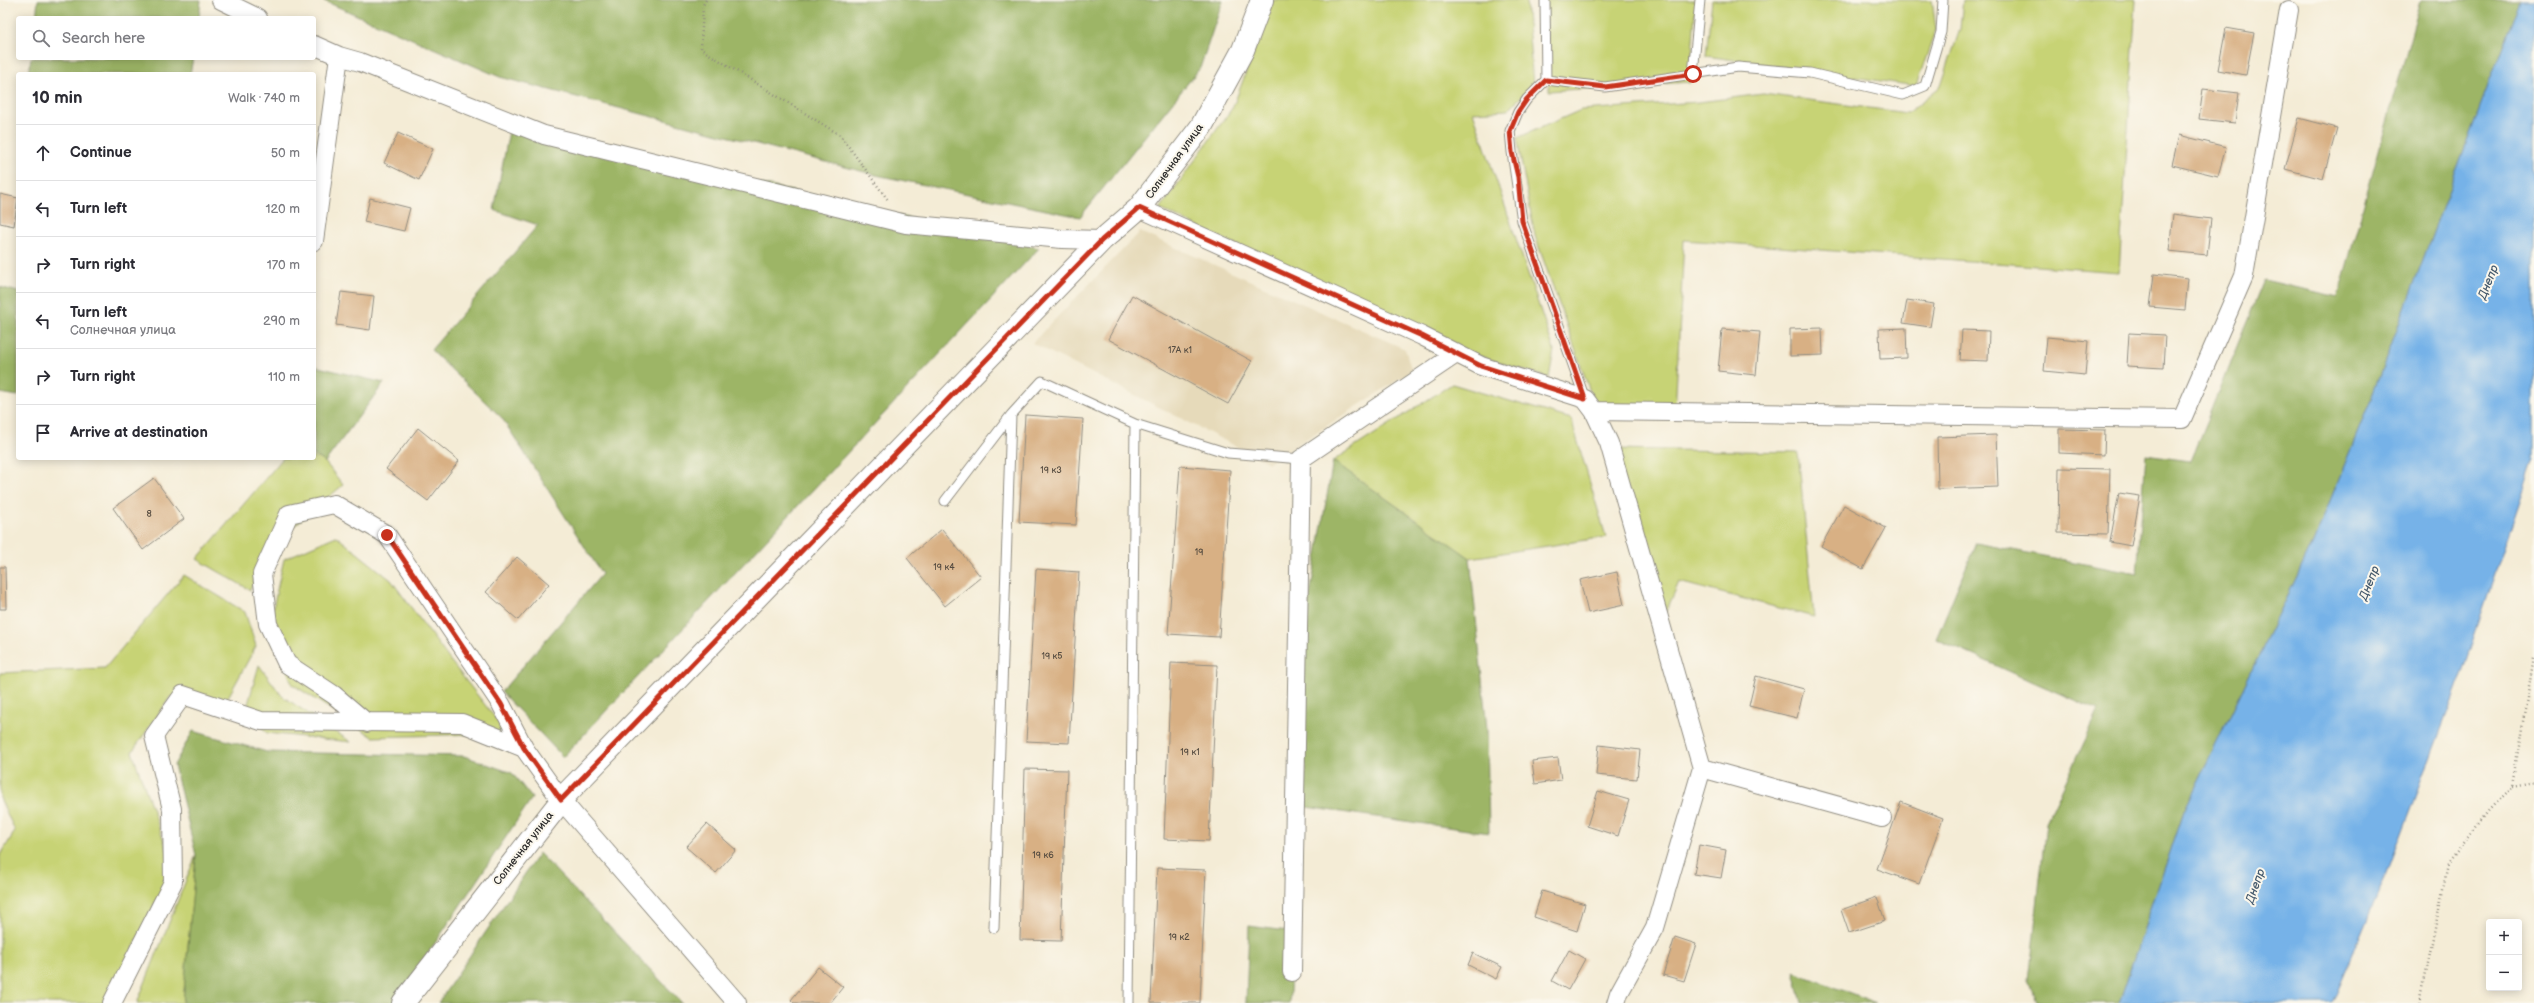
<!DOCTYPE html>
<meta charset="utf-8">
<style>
body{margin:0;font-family:"Balsamiq Sans",sans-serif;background:#f2f2f3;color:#2b2b33}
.controls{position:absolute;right:12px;bottom:12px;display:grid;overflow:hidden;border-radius:4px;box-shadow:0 2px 10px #0003}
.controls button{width:36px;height:36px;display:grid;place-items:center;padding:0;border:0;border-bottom:1px solid #e1e1e2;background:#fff;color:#2b2b33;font:20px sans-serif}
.stop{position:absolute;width:12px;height:12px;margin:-9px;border:3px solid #c8321e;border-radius:50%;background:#fff}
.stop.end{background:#c8321e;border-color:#fff;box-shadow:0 1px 4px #0008}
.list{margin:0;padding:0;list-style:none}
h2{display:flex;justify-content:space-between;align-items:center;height:52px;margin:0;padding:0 16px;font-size:17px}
h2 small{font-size:13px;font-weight:400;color:#7c7c81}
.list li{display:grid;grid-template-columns:26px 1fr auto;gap:12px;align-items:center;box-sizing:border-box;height:56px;padding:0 16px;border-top:1px solid #e1e1e2}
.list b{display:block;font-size:15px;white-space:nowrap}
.list p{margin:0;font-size:13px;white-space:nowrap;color:#7c7c81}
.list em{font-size:13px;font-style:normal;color:#7c7c81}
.icon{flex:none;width:22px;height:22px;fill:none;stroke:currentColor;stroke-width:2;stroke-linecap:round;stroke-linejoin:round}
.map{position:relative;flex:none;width:2534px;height:1003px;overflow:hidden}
.search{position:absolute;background:#fff;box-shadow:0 2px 10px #0003;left:16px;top:16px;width:300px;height:44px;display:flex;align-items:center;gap:10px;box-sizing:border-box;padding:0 14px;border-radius:4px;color:#7c7c81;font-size:15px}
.panel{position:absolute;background:#fff;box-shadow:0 2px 10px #0003;left:16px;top:72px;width:300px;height:388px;border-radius:4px}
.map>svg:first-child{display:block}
.built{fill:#e6daba}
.green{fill:#c7d375;stroke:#797f50}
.forest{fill:#9db566;stroke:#647048}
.water{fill:#76b2e8;stroke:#506e8a}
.building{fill:#d8b084}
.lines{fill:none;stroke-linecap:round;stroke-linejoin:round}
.service-casing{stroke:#908c80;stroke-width:11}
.minor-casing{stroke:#908c80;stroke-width:20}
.tertiary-casing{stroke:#908c80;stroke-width:24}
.path{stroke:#908c80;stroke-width:2.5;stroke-dasharray:1 3;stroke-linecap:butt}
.service{stroke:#fff;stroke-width:9}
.minor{stroke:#fff;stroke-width:18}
.tertiary{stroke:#fff;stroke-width:22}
.route{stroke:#c8321e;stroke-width:5}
.labels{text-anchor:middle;stroke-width:4;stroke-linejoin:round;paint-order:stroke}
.number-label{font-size:9px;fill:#564c41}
.street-label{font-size:11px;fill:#2b2b2b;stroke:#fbf7ec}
.water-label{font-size:12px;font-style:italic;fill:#455a6d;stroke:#fbf7ec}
</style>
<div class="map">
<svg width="2534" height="1003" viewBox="0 0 2534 1003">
<rect width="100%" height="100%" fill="#fbf7ec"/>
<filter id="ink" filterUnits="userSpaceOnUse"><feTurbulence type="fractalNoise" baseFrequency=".025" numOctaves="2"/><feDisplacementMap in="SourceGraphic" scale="8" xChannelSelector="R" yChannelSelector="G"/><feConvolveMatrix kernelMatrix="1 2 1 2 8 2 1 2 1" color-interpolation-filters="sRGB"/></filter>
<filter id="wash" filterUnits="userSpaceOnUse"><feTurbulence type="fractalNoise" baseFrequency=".012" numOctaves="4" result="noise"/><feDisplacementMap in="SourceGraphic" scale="16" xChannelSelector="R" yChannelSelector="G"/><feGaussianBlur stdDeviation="0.9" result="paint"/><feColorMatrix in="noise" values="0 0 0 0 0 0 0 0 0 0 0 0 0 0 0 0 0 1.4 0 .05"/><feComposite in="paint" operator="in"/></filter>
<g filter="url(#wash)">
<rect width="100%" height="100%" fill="#f4ecd6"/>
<path class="built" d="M1140,232L1405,349L1412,371L1269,463L1032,343Z"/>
<path class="green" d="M1273,0H1526L1533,84L1508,110L1473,112L1554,350L1549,378L1458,349L1160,209L1233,107Z
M1545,0H1696L1690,82L1549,91Z
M1712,0H1932L1936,29L1916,86L1706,56Z
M1963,0H2136L2119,272L1684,240L1675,412L1597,411L1535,236L1517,138L1581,110L1699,102L1763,94L1907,113L1941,86L1960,29Z
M1452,384L1571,419L1606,537L1470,558L1333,461Z
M1611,449L1798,452L1814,617L1679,582L1666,612Z
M314,455L325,462L343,485L271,545L250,590L197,559L283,458H314Z
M336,536L391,580L449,659L529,761L478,734L373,737L292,684L270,621L284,559Z
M184,575L245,612L256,646L220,712L171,696L132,752L173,866L107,1003H0V856L15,831L0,798V673L105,668Z
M259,665L282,696L351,742L267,733L246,711Z
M196,855L183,1003H137Z"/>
<path class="forest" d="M38,0H201L199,18H36Z
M322,0H1223L1200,68L1080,217L876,175L500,77Z
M2421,0H2520L2369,404L2313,543L2184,811L2119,1003H2037L2029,980L2046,823L2099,711L1936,639L1976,543L2137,574L2146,455L2190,461L2264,280L2338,297Z
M31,58H193L190,74H28Z
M510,126L1039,248L563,757L501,692L602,574L502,418L431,350L538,225L494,210Z
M0,287L18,292V396L0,393Z
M314,366L384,383L325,462L314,455Z
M1333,461L1470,558L1487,729L1489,833L1306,807L1302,641Z
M193,731L267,752L464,756L512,773L532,798L395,1003H183L196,855L174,765Z
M539,853L682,1003H438Z
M1249,926L1295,932L1289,1003H1246Z
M1794,972L1869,1000L1875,1003H1802Z"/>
<path class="water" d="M2520,0H2534V459L2457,687L2387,873L2332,1003H2119L2184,811L2313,543L2369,404Z"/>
<g id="blocks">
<path class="building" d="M2226,28L2254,33L2246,75L2218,70Z
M2203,89L2239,93L2235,123L2199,119Z
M2299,118L2337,128L2323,179L2285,169Z
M398,133L433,149L419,180L384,163Z
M2179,135L2226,147L2218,176L2172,165Z
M0,194L18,198L14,226L0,223Z
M370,198L410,208L404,231L364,222Z
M2173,214L2211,219L2207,255L2169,251Z
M2154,274L2188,278L2185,310L2150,307Z
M341,292L374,296L370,330L336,325Z
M1132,295L1252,361L1228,404L1108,339Z
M1907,300L1934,304L1930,327L1903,323Z
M1822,328L1823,355L1790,356V329Z
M1906,328L1907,358L1880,359L1879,329Z
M1722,329L1760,332L1756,375L1718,371Z
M1962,330L1989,331L1988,361L1960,360Z
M2129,333L2165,335L2163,368L2127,366Z
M2047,337L2088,341L2085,375L2044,371Z
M1025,415L1083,419L1076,525L1019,522Z
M418,428L459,461L428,501L386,469Z
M2059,429L2105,430L2104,455L2059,453Z
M1996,435L1998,487L1938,489L1937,437Z
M1180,466L1230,470L1219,637L1168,634Z
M2059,468L2110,469L2108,534L2058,533Z
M154,478L184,519L143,550L113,508Z
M2119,493L2140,496L2131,546L2110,542Z
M1844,505L1886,528L1863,569L1821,546Z
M942,529L981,577L945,606L907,558Z
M517,557L549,584L518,620L486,592Z
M0,567H5L6,609H0Z
M1036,569L1079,572L1069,743L1026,741Z
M1617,572L1624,605L1588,613L1580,580Z
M1171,663L1217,665L1209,841L1164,839Z
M1756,676L1804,689L1797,718L1749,706Z
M1599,745L1640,750L1637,779L1596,775Z
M1558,758L1561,780L1535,784L1532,761Z
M1025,769L1067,770L1061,941L1020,940Z
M1598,791L1629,800L1618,836L1587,826Z
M1901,802L1943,818L1919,884L1877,869Z
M707,824L736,850L716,873L686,847Z
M1699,845L1726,850L1721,878L1694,874Z
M1157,868L1206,870L1200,1003H1151Z
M1542,891L1585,904L1577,931L1534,917Z
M1877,897L1885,921L1849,933L1841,910Z
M1675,937L1696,944L1684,981L1663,975Z
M1569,950L1585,959L1568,990L1552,981Z
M1473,953L1502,967L1496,979L1468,965Z
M818,967L843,987L830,1003H794L791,1000Z"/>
</g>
</g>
<g filter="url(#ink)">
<use href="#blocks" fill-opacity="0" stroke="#908c80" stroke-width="1"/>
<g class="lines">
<g class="service-casing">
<path id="service" d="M1545,0L1546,80L1527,99L1518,112L1510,131L1512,152L1522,221L1585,399
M1693,74L1738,67L1810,73L1903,95L1925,86L1941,32L1943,0
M1546,80L1605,87L1693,74L1700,0
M945,501L1011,415L1042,381L1135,424
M994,928L1011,415
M1129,1003L1135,424L1228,453L1301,459"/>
</g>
<g class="minor-casing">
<path id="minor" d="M221,0L258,18
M314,45L339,56L360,62L544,135L906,224L1062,239L1102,240
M1139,208L1422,336L1481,366L1585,399L1594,411L1609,443L1702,768L1655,928L1619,993L1616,1003
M314,241L339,56
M1594,411L2182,419L2244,276L2289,10
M367,723L334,695L287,664L268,624L262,574L289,514L334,504L387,535L501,704L524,748
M1702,768L1882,818
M1292,972L1301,459L1456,354
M112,1003L173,882L172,809L154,736L183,695L261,721L462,723L524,748L561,800L737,1003"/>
</g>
<g class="tertiary-casing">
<path id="tertiary" d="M403,1003L568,792L1102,240L1139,208L1201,127L1243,50L1262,0"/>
</g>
<path class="path" d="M706,0L703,5L701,49L840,135L888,200
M2512,786L2534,782
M2420,1003L2448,864L2489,810L2512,786L2534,657"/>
<use href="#service" class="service"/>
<use href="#minor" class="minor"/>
<use href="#tertiary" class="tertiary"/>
</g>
</g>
<g class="lines" filter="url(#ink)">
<path class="route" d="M387,535L501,704L524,748L561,800L1102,240L1139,208L1422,336L1481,366L1585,399L1522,221L1518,177L1512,152L1510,131L1518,112L1527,99L1546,80L1605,87L1693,74"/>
</g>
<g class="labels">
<g class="number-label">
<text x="1180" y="353">17А к1</text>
<text x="1051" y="473">19 к3</text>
<text x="149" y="517">8</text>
<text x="1199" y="555">19</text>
<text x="944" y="570">19 к4</text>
<text x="1052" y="659">19 к5</text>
<text x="1190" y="755">19 к1</text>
<text x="1043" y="858">19 к6</text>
<text x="1179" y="940">19 к2</text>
</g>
<g class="street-label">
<text transform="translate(1174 161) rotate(-54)" y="4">Солнечная улица</text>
<text transform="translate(523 848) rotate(-52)" y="4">Солнечная улица</text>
</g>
<g class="water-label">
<text transform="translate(2488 282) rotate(-68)" y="4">Днепр</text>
<text transform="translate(2369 583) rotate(-68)" y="4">Днепр</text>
<text transform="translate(2255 886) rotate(-70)" y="4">Днепр</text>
</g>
</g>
</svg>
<div class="controls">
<button>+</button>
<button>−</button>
</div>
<div class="stop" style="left:1693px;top:74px"></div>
<div class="stop end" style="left:387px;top:535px"></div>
<div class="search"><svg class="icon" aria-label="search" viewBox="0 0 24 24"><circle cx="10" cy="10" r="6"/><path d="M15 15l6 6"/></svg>Search here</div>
<section class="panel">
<h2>10 min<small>Walk · 740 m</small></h2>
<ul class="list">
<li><svg class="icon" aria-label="ahead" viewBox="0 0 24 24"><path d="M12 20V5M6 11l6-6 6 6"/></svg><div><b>Continue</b></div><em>50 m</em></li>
<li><svg class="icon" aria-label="left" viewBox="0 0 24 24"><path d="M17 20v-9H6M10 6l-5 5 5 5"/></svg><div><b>Turn left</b></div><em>120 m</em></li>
<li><svg class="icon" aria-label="right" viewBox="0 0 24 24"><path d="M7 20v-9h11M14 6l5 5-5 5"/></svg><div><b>Turn right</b></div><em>170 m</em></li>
<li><svg class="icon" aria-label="left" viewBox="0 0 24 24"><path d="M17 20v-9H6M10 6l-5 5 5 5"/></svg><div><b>Turn left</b><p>Солнечная улица</p></div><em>290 m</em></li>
<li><svg class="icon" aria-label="right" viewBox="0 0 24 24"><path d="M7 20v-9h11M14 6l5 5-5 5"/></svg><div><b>Turn right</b></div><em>110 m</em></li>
<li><svg class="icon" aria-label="arrive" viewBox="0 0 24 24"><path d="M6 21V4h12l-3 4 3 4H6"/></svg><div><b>Arrive at destination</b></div></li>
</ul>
</section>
</div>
